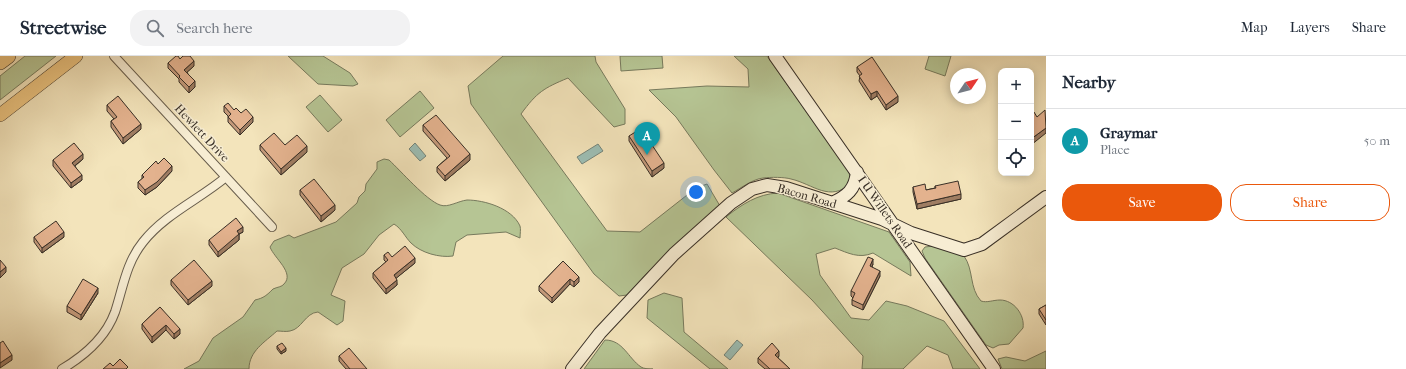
<!DOCTYPE html>
<meta charset="utf-8">
<style>
body{margin:0;font-family:"IM FELL French Canon",serif;background:#f2f2f3;color:#1f2937}
.controls{position:absolute;right:12px;top:12px;display:grid;overflow:hidden;border-radius:8px;box-shadow:0 2px 10px #0003}
.controls button{width:36px;height:36px;display:grid;place-items:center;padding:0;border:0;border-bottom:1px solid #e0e1e3;background:#fff;color:#1f2937;font:20px sans-serif}
.compass{position:absolute;left:950px;top:12px;width:36px;height:36px;border-radius:50%;background:#fff;box-shadow:0 2px 10px #0003;rotate:55deg}
.you{position:absolute;left:696px;top:136px;width:14px;height:14px;margin:-10px;border:3px solid #fff;border-radius:50%;background:#1a73e8;box-shadow:0 0 0 6px #1a73e833}
.badge{display:grid;place-items:center;width:26px;height:26px;border-radius:50%;background:#ea580c;color:#fff;font-size:13px;font-weight:700}
.pin{position:absolute;translate:-50% -33px;filter:drop-shadow(0 1px 2px #0008)}
.pin::after{content:'';position:absolute;top:21px;width:14px;height:12px;background:inherit;clip-path:polygon(0 0,100% 0,50% 100%)}
.list{margin:0;padding:0;list-style:none}
h2{display:flex;justify-content:space-between;align-items:center;height:52px;margin:0;padding:0 16px;font-size:17px}
h2 small{font-size:13px;font-weight:400;color:#747a83}
.list li{display:grid;grid-template-columns:26px 1fr auto;gap:12px;align-items:center;box-sizing:border-box;height:64px;padding:0 16px;border-top:1px solid #e0e1e3}
.list b{display:block;font-size:15px;white-space:nowrap}
.list p{margin:0;font-size:13px;white-space:nowrap;color:#747a83}
.list em{font-size:13px;font-style:normal;color:#747a83}
.actions{display:flex;gap:8px;padding:12px 16px}
.actions a{flex:1;padding:9px 0;border:1px solid #ea580c;border-radius:16px;text-align:center;font-size:14px;color:#ea580c}
.actions .main{background:#ea580c;color:#fff}
.icon{flex:none;width:22px;height:22px;fill:none;stroke:currentColor;stroke-width:2;stroke-linecap:round;stroke-linejoin:round}
.map{position:relative;flex:none;width:1046px;height:313px;overflow:hidden}
header{display:flex;align-items:center;gap:24px;box-sizing:border-box;height:56px;padding:0 20px;background:#fff;border-bottom:1px solid #e0e1e3}
header strong{font-size:19px}
nav{display:flex;gap:22px;margin-inline-start:auto;font-size:14px}
.search{width:280px;height:36px;background:#f2f2f3;display:flex;align-items:center;gap:10px;box-sizing:border-box;padding:0 14px;border-radius:16px;color:#747a83;font-size:15px}
main{display:flex}
aside{flex:1;background:#fff}
.map>svg:first-child{display:block}
.green{fill:#b6c594;stroke:#777a5d}
.water{fill:#9cbeb4;stroke:#74857b}
.lines{fill:none;stroke-linecap:round;stroke-linejoin:round}
.street-casing{stroke:#675c4b;stroke-width:10}
.secondary-casing{stroke:#382f26;stroke-width:14}
.primary-casing{stroke:#382f26;stroke-width:14}
.highway-casing{stroke:#382f26;stroke-width:16}
.street{stroke:#f7edd3;stroke-width:8}
.secondary{stroke:#f7edd3;stroke-width:12}
.primary{stroke:#eac27e;stroke-width:13}
.highway{stroke:#eac27e;stroke-width:15}
.wall{fill:#c3997a;stroke:#382f26}
.shaded-wall{fill:#9f7d63;stroke:#382f26}
.building{fill:#e3b28e;stroke:#382f26}
.labels{text-anchor:middle;stroke-width:3;stroke-linejoin:round;paint-order:stroke}
.street-label{font-size:12px;fill:#382f26;stroke:#f7edd3}
</style>
<header>
<strong>Streetwise</strong>
<div class="search"><svg class="icon" aria-label="search" viewBox="0 0 24 24"><circle cx="10" cy="10" r="6"/><path d="M15 15l6 6"/></svg>Search here</div>
<nav><a>Map</a><a>Layers</a><a>Share</a></nav>
</header>
<main>
<div class="map">
<svg width="1046" height="313" viewBox="0 0 1046 313">
<rect width="100%" height="100%" fill="#f3e4bb"/>
<filter id="stains"><feTurbulence type="fractalNoise" baseFrequency=".005" numOctaves="4"/><feColorMatrix values="0 0 0 0 .2 0 0 0 0 .09 0 0 0 0 .02 0 0 0 .5 -.17"/></filter>
<radialGradient id="worn" r=".72"><stop offset=".6" stop-color="#630" stop-opacity="0"/><stop offset="1" stop-color="#630" stop-opacity=".3"/></radialGradient>
<path class="green" d="M25,0H56L0,44V20Z
M288,0H323L350,17L358,28L353,30L318,28Z
M503,0H595L596,6L625,53V68L614,71L568,22C544,32 537,36 521,58L607,175L640,176L696,132L707,128L720,150L647,217L627,239L619,240L594,218L471,48L468,30Z
M620,0H662L663,12L621,15Z
M734,0H767L849,116L851,127C830,147 813,128 791,123C784,121 771,121 763,122C753,123 741,132 732,137L714,114L676,61L649,34L707,30L749,31L748,13Z
M929,0H951L945,20L925,13Z
M420,35L434,52L400,81L386,64Z
M320,39L342,64L328,76L306,51Z
M384,103L389,104C401,115 426,144 440,149C448,152 458,145 467,144C484,144 512,152 520,170C521,173 520,178 520,182L506,176L467,179L456,186L453,200C440,202 421,197 411,187C405,181 402,173 394,168L379,179L364,198L342,212L331,239L345,245L343,265L337,269L318,256C305,257 302,273 290,275C286,276 281,275 277,275C265,286 249,295 249,313H184L199,305L213,282L243,261L255,244C264,242 267,239 273,233C277,231 282,231 284,228C295,217 274,202 270,191L274,185L289,179L294,182L336,166L357,147L359,141L365,135L366,128L377,113V106Z
M778,137L889,176L910,206L911,220L873,197C859,203 848,197 835,192L816,198L820,219L851,262L869,264L886,245L907,250L944,265L980,313H953L948,299L927,290L903,313H862L863,300L812,244L726,161C742,148 758,138 778,137Z
M933,190L964,200C974,214 969,232 981,245C987,247 993,244 1000,244C1014,244 1025,259 1023,272L1009,288L999,289L993,292L986,289L925,202L922,195L925,191Z
M664,237L682,242L684,276L728,313H710L647,262L648,244Z
M605,284C623,284 628,302 641,311C644,313 650,313 653,313H584Z
M1046,295V313H1002L998,303L1006,301L1025,305Z"/>
<path class="water" d="M415,87L426,100L420,105L409,93Z
M598,88L603,95L582,108L577,101Z
M737,284L743,289L730,304L724,299Z"/>
<g class="lines">
<g class="street-casing">
<path id="street" d="M114,0L272,171
M62,313C84,300 106,281 115,256C123,232 126,207 143,186C165,158 200,143 226,121"/>
</g>
<g class="secondary-casing">
<path id="secondary" d="M775,0L994,313
M832,147C847,140 855,134 857,116
M572,313L600,277L674,198L731,147L752,133L767,129L786,132L882,163L911,177L964,194L982,188L1046,141"/>
</g>
<g class="primary-casing">
<path id="primary" d="M0,59L76,0"/>
</g>
<g class="highway-casing">
<path id="highway" d="M0,6L8,0"/>
</g>
<use href="#street" class="street"/>
<use href="#secondary" class="secondary"/>
<use href="#primary" class="primary"/>
<use href="#highway" class="highway"/>
</g>
<path class="wall" d="M180,3L194,10L187,16L195,31L189,37L179,26V23L168,12V7Z
M857,11L898,46L886,54L877,40L871,44L859,25L860,20L857,16Z
M107,49L141,73L123,88L111,71V65L114,63L107,55Z
M224,50L241,57L253,66L240,79L228,66V60L224,56Z
M423,69L470,104L445,125L437,116V111L447,102L423,75Z
M629,80L648,92L664,112L652,121L629,85Z
M260,89H285L307,96L281,119L260,94Z
M83,103L75,110L82,124L71,132L53,110V104Z
M158,108L172,115L157,131L145,139L138,132V126L142,123V119Z
M935,130L961,143L917,153L913,136V131L926,134L935,132Z
M300,134L335,154L321,166L300,139Z
M243,176L239,178V184L218,201L209,189V184Z
M34,181H64L42,197L34,186Z
M384,199L415,207L396,222L397,229L386,238L373,222V217L386,206L384,204Z
M563,205L579,226L574,231L570,228L552,247L539,235V230Z
M873,208L872,211L880,220L863,254L852,249V244L853,242L851,240V235Z
M171,224L212,230L188,249L171,229Z
M98,237L81,264L67,256V250Z
M1046,249V269L1039,258V253Z
M160,251L180,278L174,283L166,274L152,287L142,273V268Z
M277,290L286,295L281,298L277,293Z
M339,300L367,313H346L339,305Z
M779,300L778,302L790,313H765L758,307V302Z"/>
<path class="shaded-wall" d="M194,5V10L184,19V14Z
M195,25V31L189,37V31Z
M877,35V40L871,44V38Z
M898,40V46L886,54V49Z
M253,61V66L240,79V74Z
M141,68V73L123,88V82Z
M1046,72V77L1031,89V83Z
M307,90V96L281,119V113Z
M83,98V103L72,112V107Z
M470,98V104L445,125V120Z
M664,107V112L652,121V115Z
M172,110V115L157,131L145,139V134Z
M82,119V124L71,132V127Z
M961,138V143L917,153V148Z
M335,149V154L321,166V160Z
M243,171V176L239,178V184L218,201V196L237,175Z
M64,176V181L42,197V192Z
M415,202V207L394,224V219Z
M873,203V208L870,215V210Z
M6,211V216L0,222V216Z
M880,215V220L863,254V249Z
M579,221V226L574,231V226Z
M570,223V228L552,247V242Z
M397,224V229L386,238V233Z
M212,225V230L188,249V244Z
M98,232V237L81,264V259Z
M166,269V274L152,287V281Z
M180,273V278L174,283V278Z
M286,292V295L281,298V296Z
M779,295V300L775,304V299Z
M12,299V304L0,312V307Z"/>
<path class="building" d="M176,0H178L180,3L183,0H190L194,5L184,14L195,25L189,31L179,21L180,20L168,7Z
M872,1L898,40L886,49L877,35L871,38L859,20L862,18L857,11Z
M118,40L141,68L123,82L111,65L117,61L107,49Z
M228,47L234,54L236,52L241,57L246,53L253,61L240,74L228,61L231,58L224,50Z
M1045,54L1046,72L1031,83V58L1034,56L1037,61Z
M436,59L470,98L445,120L437,111L450,100L423,69Z
M637,75L648,92L652,89L664,107L652,115L629,80Z
M274,77L285,89L297,79L307,90L281,113L260,89Z
M74,87L83,98L72,107L82,119L71,127L53,104Z
M164,102L172,110L157,126L145,134L138,126L144,121L142,119L156,105L158,108Z
M314,123L335,149L321,160L300,134Z
M958,125L961,138L917,148L913,131L925,128L926,134L936,132L935,130Z
M236,162L243,171L237,175L239,178L218,196L209,184Z
M56,165L64,176L42,192L34,181Z
M405,190L415,202L394,219L397,224L386,233L373,217L388,204L384,199L388,196L392,201Z
M868,201L873,203L870,210L880,215L863,249L852,244L855,237L851,235Z
M0,204L6,211L0,216Z
M194,204L212,225L188,244L171,224Z
M563,205L579,221L574,226L570,223L552,242L539,230Z
M83,223L98,232L81,259L67,250Z
M1046,249V264L1039,253Z
M160,251L180,273L174,278L166,269L152,281L142,268Z
M3,285L12,299L0,307V287Z
M282,287L286,292L281,296L277,290Z
M772,287L779,295L775,299L790,313H770L758,302Z
M349,292L367,313H350L339,300Z
M120,303L128,311L126,313H103L110,307L113,310Z"/>
<g class="labels">
<g class="street-label">
<text transform="translate(202 77) rotate(47)" y="4">Hewlett Drive</text>
<text transform="translate(807 140) rotate(16)" y="4">Bacon Road</text>
<text transform="translate(885 156) rotate(55)" y="4">I U Willets Road</text>
</g>
</g>
<rect width="100%" height="100%" filter="url(#stains)"/>
<rect width="100%" height="100%" fill="url(#worn)"/>
</svg>
<div class="controls">
<button>+</button>
<button>−</button>
<button><svg class="icon" aria-label="locate" viewBox="0 0 24 24"><circle cx="12" cy="12" r="6"/><path d="M12 2v4M12 18v4M2 12h4M18 12h4"/></svg></button>
</div>
<svg class="compass" viewBox="-18 -18 36 36"><path d="M0-13l5 13h-10z" fill="#e53935"/><path d="M0 13l5-13h-10z" fill="#747a83"/></svg>
<div class="you"></div>
<div class="pin badge" style="left:647px;top:99px;background:#0f9aa8">A</div>
</div>
<aside>
<h2>Nearby<small></small></h2>
<ul class="list">
<li><span class="badge" style="background:#0f9aa8">A</span><div><b>Graymar</b><p>Place</p></div><em>50 m</em></li>
</ul>
<div class="actions"><a class="main">Save</a><a>Share</a></div>
</aside>
</main>
